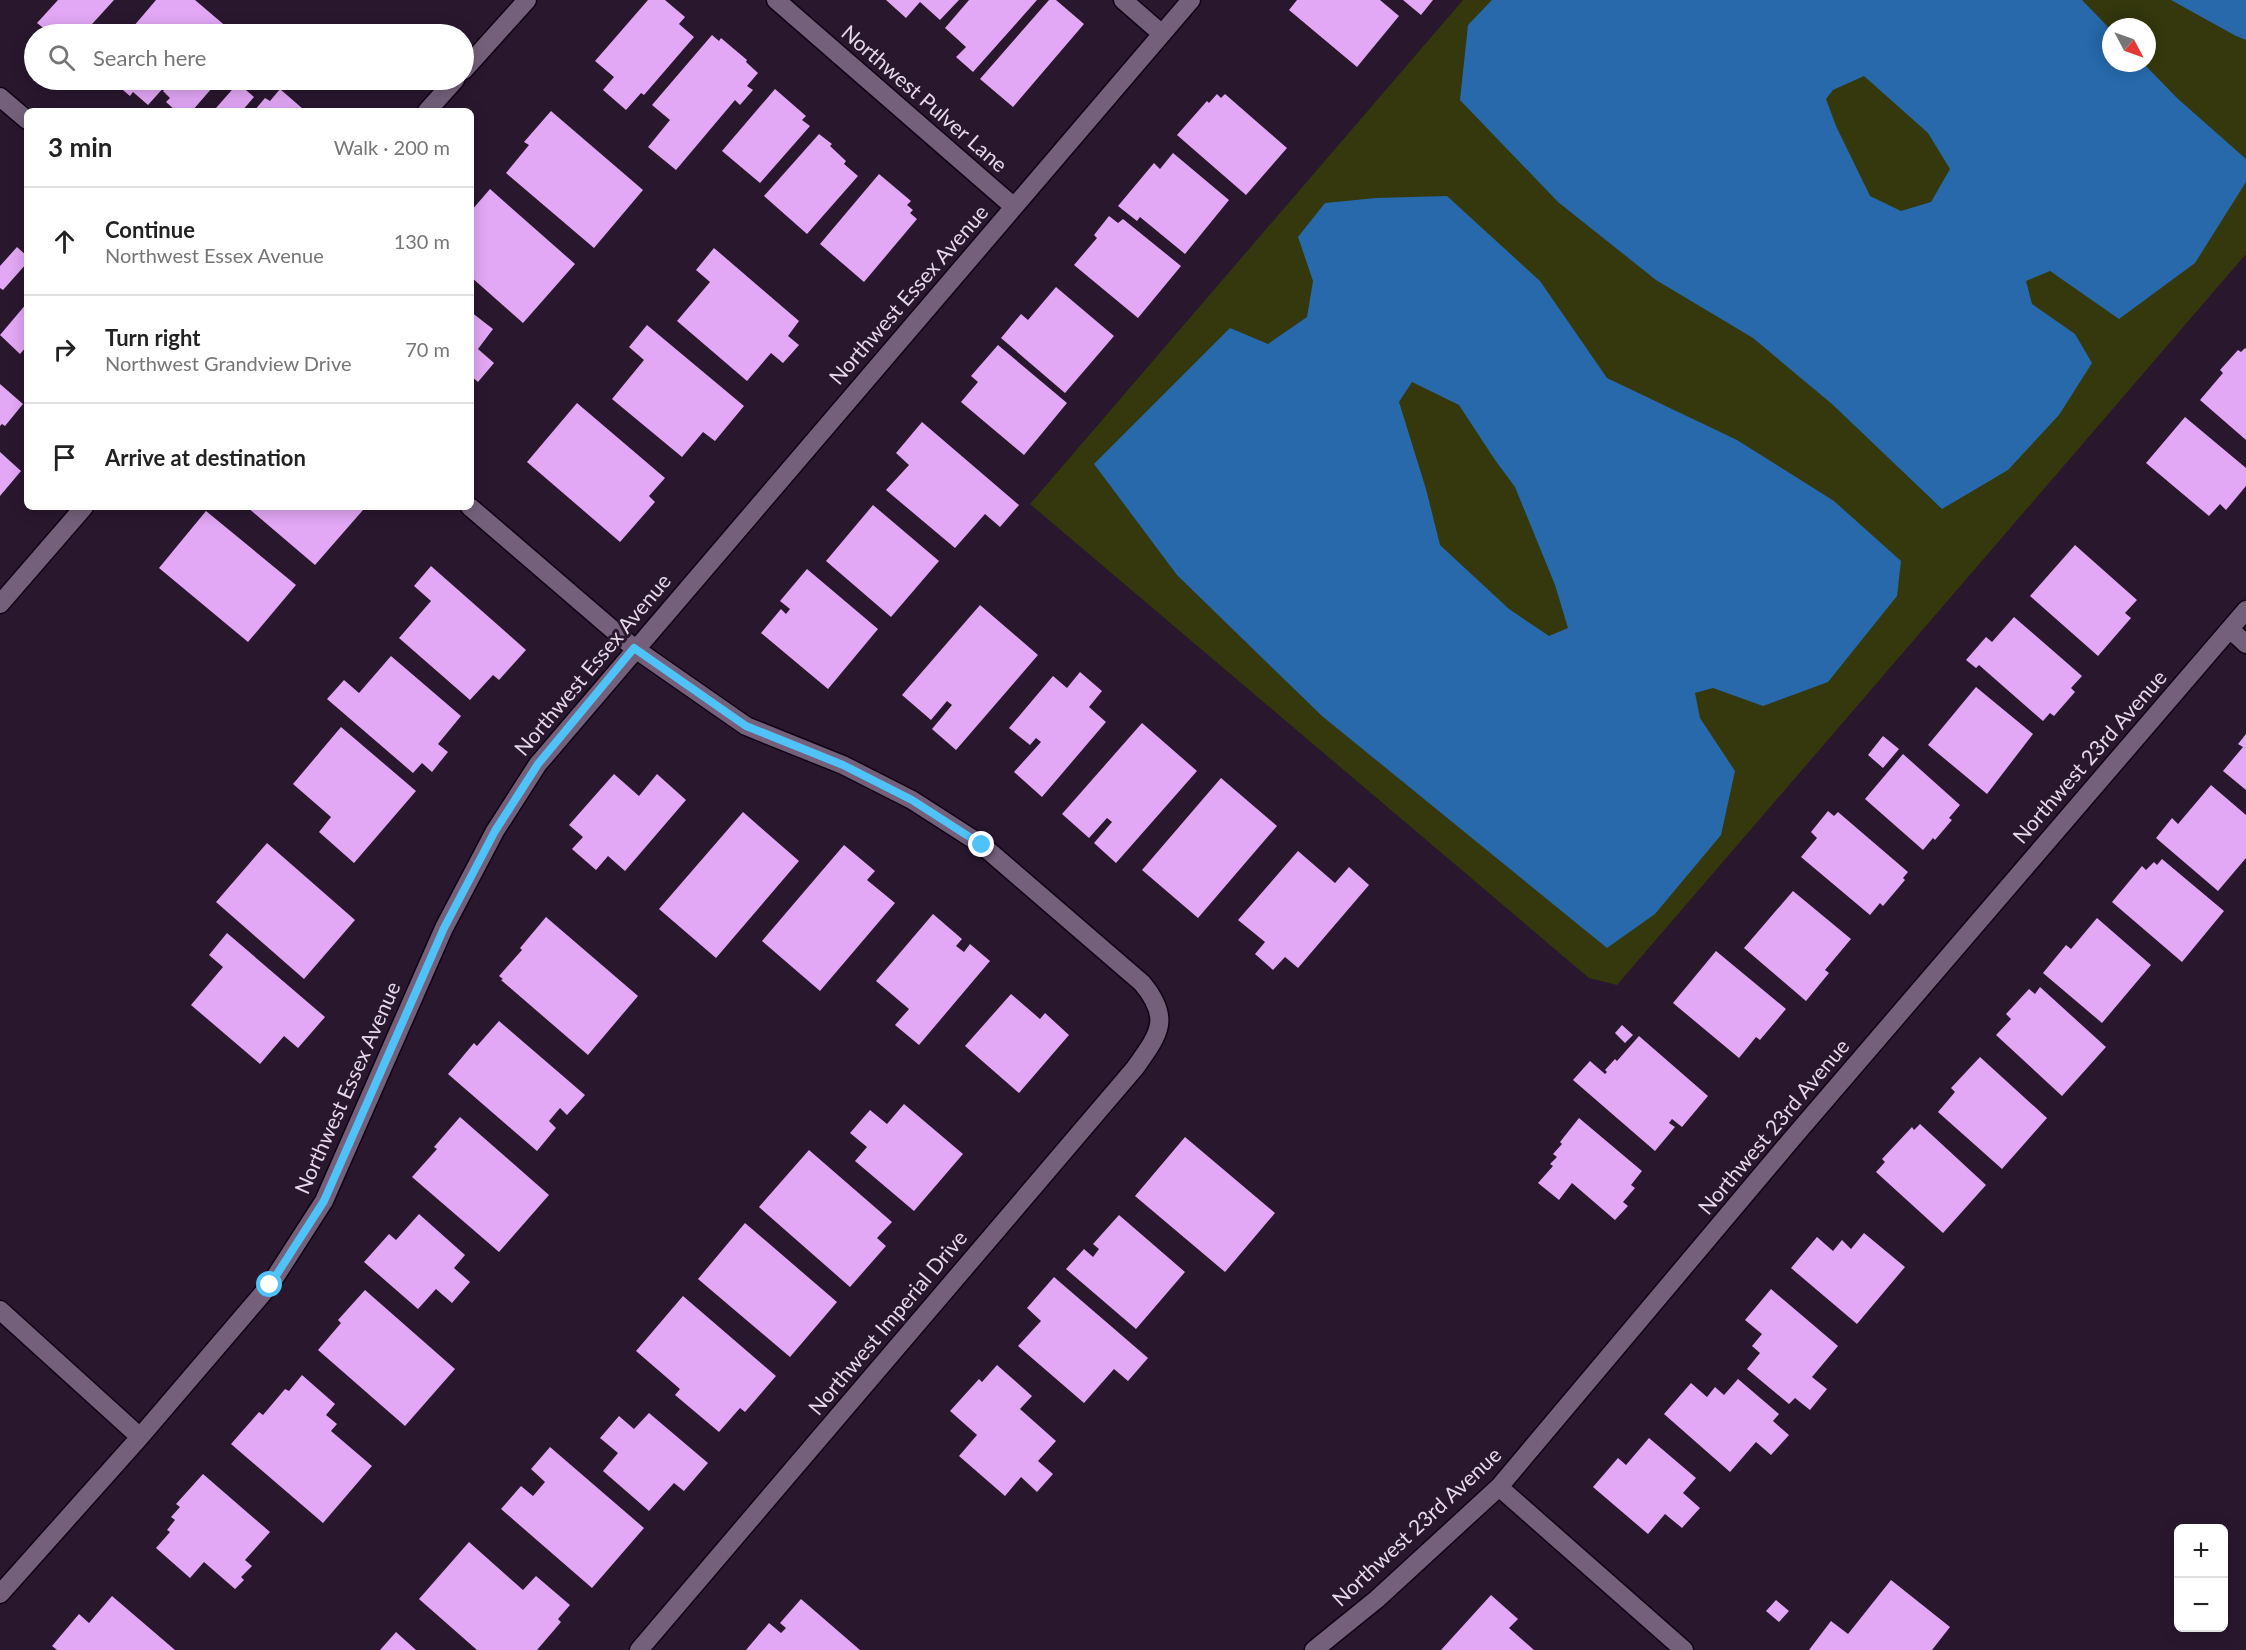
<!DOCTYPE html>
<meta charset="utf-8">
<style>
body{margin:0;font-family:Lato,sans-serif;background:#f6f6f6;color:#222}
.controls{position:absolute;right:18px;bottom:18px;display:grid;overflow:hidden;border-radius:9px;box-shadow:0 3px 15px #0003}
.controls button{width:54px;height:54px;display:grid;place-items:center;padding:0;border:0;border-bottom:2px solid #e0e0e0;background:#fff;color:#222;font:30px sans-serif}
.compass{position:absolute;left:2102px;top:18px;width:54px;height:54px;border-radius:50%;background:#fff;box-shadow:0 3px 15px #0003;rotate:131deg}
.stop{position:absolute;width:18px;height:18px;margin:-14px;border:4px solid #4fc3f7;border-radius:50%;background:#fff}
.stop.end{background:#4fc3f7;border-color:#fff;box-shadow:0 2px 6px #0008}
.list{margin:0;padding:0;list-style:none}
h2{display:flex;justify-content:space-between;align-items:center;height:78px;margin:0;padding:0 24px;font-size:26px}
h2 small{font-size:20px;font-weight:400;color:#767676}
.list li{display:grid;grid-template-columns:39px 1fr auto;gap:18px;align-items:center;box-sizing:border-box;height:108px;padding:0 24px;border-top:2px solid #e0e0e0}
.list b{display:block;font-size:22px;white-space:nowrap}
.list p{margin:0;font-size:20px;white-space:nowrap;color:#767676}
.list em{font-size:20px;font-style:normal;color:#767676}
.icon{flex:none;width:33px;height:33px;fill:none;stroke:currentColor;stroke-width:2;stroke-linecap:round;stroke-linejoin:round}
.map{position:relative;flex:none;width:2246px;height:1650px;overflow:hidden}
.search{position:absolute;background:#fff;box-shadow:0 3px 15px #0003;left:24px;top:24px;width:450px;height:66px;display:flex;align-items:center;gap:15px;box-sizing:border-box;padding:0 21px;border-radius:33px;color:#767676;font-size:22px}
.panel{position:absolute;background:#fff;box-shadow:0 3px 15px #0003;left:24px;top:108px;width:450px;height:402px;border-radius:9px}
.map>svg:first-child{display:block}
.green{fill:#34380c;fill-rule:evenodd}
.water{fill:#2769ab;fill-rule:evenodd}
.building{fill:#e2a7f5}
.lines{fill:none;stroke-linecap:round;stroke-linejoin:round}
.minor-casing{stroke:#110316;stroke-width:21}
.minor{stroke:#74607b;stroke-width:18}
.route{stroke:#4fc3f7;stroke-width:8}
.labels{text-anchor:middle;stroke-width:6;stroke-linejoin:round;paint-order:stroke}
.street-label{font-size:21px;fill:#e5d9e9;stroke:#29172e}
</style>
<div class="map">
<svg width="2246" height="1650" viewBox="0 0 2246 1650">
<rect width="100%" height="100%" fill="#29172e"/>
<path class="green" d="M1463,0H2246V254L1617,985L1589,978L1030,504ZM2111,27H2147V63H2111Z"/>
<path class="water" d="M1492,0H2082L2111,30V63H2143L2177,98L2246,159V182L2195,263L2119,319L2050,271L2026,281L2032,304L2075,334L2092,363L2059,415L2008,470L1942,509L1832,404L1753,338L1656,280L1558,202L1460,100L1468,25ZM1864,76L1928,133L1950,169L1931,202L1901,211L1870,196L1836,126L1826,99L1833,90Z
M2171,0H2246V40L2236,36Z
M1447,196L1540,281L1607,378L1737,440L1834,501L1901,561L1897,596L1828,682L1763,706L1713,688L1695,693L1700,718L1735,771L1721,835L1655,914L1607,948L1322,716L1177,575L1094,464L1230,328L1268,344L1307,317L1313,281L1298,237L1325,203L1376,198ZM1412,382L1459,405L1495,460L1515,487L1555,585L1568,628L1549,636L1509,609L1440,545L1426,489L1399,402Z"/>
<path class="building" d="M58,0H114L83,34H51L37,23Z
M156,0H195L235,34H127Z
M648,0H665L685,17L679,24L694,37L644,95L641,93L626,110L603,90L614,77L595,61Z
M886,0H959L940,20L920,2L906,18Z
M969,0H1037L973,72L956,57L966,47L945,28Z
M1049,0H1056L1084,24L1013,107L980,79Z
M1297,0H1380L1399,16L1357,67L1289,10Z
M1403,0H1433L1421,15Z
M712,35L719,41L721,38L747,60L746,62L758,73L747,86L753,90L740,105L735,100L676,170L648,147L670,120L652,105Z
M111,80H219L192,111H176L166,102L170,98L163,91L168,86L166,85L148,105L133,92L130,96Z
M238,83L254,97L242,111H219L216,108Z
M280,89L303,109L301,111H254L265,98L270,101Z
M775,89L806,116L802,120L810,126L760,183L722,151Z
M1217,94L1221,98L1225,94L1287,148L1246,195L1177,135L1207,101L1209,103Z
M551,111L643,190L594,248L506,173L529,145L524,142Z
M819,134L832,144L830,146L846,161L844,164L858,176L807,234L764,196Z
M1173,153L1229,200L1185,254L1140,217L1137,221L1118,206L1154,163L1160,169Z
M879,174L911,201L907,205L913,210L910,213L917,219L864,282L820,244Z
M490,189L575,264L523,323L471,277V211Z
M1109,216L1118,223L1123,219L1181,266L1138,318L1074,265L1097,238L1094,235Z
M17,247L27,256V263L3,290L0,288V266Z
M714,248L799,321L788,336L799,345L783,363L771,353L747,381L677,321L710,282L696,270Z
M1056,287L1114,336L1065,393L1001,338L1021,314L1028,320Z
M27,303V346L20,354L0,335Z
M471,312L493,329L478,349L494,363L478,382L471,376Z
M647,325L744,406L715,441L703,432L682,457L612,399L644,360L629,347Z
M998,345L1067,403L1024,455L961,402L978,382L971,376Z
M2245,348L2246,349V440L2200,400L2223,373L2220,370L2238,350L2241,352Z
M0,384L23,404L5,426L2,424L0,426Z
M577,403L665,478L649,496L655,502L620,542L527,462Z
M2185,417L2246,468V486L2226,510L2220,504L2209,516L2146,463Z
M922,422L1019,505L1000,527L985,514L955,548L886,490L909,465L896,453Z
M0,452L21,471L0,496Z
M873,505L939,561L891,617L826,561Z
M247,507H359L363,510L315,565Z
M206,511L296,585L248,642L159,568Z
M2075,545L2137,600L2125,613L2131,618L2098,656L2030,596Z
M431,566L526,650L499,680L493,675L470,700L399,638L431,601L414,586Z
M807,569L878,629L828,689L761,633L781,609L786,614L790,609L780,601Z
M980,605L1038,655L956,750L932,729L952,705L947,701L931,720L902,695Z
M2014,617L2082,676L2071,688L2075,692L2054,716L2050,713L2043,721L1979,665L1976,668L1966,660L1986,637L1992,642Z
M391,656L461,716L438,744L448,752L432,772L422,763L413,773L327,699L344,680L359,693Z
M1080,672L1102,691L1089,707L1106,722L1042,797L1014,772L1041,742L1036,738L1030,745L1009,728L1053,676L1067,688Z
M1976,687L2033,734L1987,794L1928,745Z
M1142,723L1197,771L1116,863L1094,843L1112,822L1107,818L1089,838L1062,814Z
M341,727L416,791L354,863L319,832L331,817L293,784Z
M2246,734V790L2223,771L2243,747L2238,744Z
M1883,736L1899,749L1883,768L1868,755Z
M1903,754L1960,805L1949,818L1952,820L1935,840L1933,838L1923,850L1865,799Z
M614,774L639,796L657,774L686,800L625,871L608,856L596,870L572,849L583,837L569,825Z
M1221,778L1277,826L1198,918L1142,870Z
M2211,785L2246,815V858L2218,891L2156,838L2172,818L2178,824Z
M1828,811L1834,816L1838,812L1908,872L1903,878L1905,880L1883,906L1880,903L1870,915L1801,857L1817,838L1811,832Z
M743,812L799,861L716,958L659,909Z
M267,843L355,920L304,979L216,902Z
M844,845L875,871L867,880L895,903L820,991L762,941Z
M1298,851L1335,883L1349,867L1369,885L1298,968L1285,957L1273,970L1255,954L1265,942L1238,920Z
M2162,859L2224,911L2182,962L2112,902L2142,866L2146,870L2154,862L2157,865Z
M1793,891L1851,939L1825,970L1829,973L1806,1001L1744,948Z
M933,914L962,939L956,946L964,952L970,944L990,961L919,1045L895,1025L909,1009L876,981Z
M546,917L638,996L588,1055L501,980L503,979L499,976L522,950L520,948Z
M2097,918L2151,965L2102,1023L2043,973L2066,945L2071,949Z
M227,933L325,1017L298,1048L284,1036L260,1064L191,1005L223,967L209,955Z
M1716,951L1786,1009L1760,1040L1756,1037L1739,1058L1673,1003Z
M2040,987L2106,1047L2062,1096L1996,1035L2011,1019L2006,1014L2029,989L2035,994Z
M1011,994L1040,1019L1045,1013L1069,1035L1019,1093L965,1046Z
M499,1021L585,1095L567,1115L560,1108L549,1121L556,1128L537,1151L448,1074L474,1043L477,1046Z
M1622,1025L1633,1035L1625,1043L1615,1033Z
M1639,1036L1708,1096L1682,1127L1672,1119L1669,1123L1675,1127L1655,1151L1573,1080L1590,1061L1605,1074L1607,1072L1605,1070L1615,1059L1617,1061Z
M1980,1057L2047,1118L2002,1169L1938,1112L1955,1092L1951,1088Z
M904,1104L963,1154L914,1211L855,1161L867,1147L850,1133L870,1110L887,1124Z
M460,1117L549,1195L499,1252L412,1177L437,1149L434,1147Z
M1579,1118L1642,1171L1631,1185L1635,1188L1623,1202L1628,1206L1615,1220L1572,1183L1559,1200L1538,1183L1553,1166L1550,1164L1557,1157L1553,1154L1562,1144L1560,1142Z
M1920,1124L1986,1185L1943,1233L1876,1172L1885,1162L1882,1159L1912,1127L1914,1130Z
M1185,1137L1275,1213L1225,1272L1135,1196Z
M809,1150L892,1222L877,1238L886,1246L850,1287L759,1207Z
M419,1214L465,1255L454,1268L470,1282L452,1303L436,1289L418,1309L364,1262L389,1234L396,1240Z
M1119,1215L1185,1272L1136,1329L1066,1269L1084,1249L1093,1257L1099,1249L1093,1244Z
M745,1223L837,1302L790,1357L698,1279Z
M1864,1233L1905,1267L1857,1324L1791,1268L1817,1237L1833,1251L1842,1240L1851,1249Z
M1054,1277L1148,1358L1128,1381L1114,1369L1084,1403L1018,1346L1041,1321L1027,1308Z
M1771,1289L1838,1346L1812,1377L1827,1389L1810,1410L1795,1398L1789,1404L1747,1369L1760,1353L1752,1346L1762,1334L1745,1320Z
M365,1290L455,1369L405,1426L318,1350L341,1323L338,1320Z
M683,1296L776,1376L745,1412L740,1408L719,1432L675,1395L680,1389L636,1351Z
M997,1365L1032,1396L1020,1409L1056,1441L1038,1461L1053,1474L1037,1492L1021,1477L1005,1496L959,1456L977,1435L950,1411L979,1379L982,1382Z
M302,1375L335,1404L326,1415L337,1424L331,1431L372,1466L323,1523L231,1444L259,1412L263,1415L285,1389L289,1391Z
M1738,1379L1779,1414L1773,1421L1789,1435L1771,1455L1756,1442L1730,1472L1664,1414L1691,1383L1707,1397L1715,1387L1724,1395Z
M649,1413L708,1463L684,1491L674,1483L649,1511L603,1471L618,1453L600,1438L619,1416L634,1429Z
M1649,1438L1696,1478L1683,1493L1700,1508L1682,1528L1665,1514L1648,1534L1593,1487L1618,1458L1626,1465Z
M550,1447L644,1528L592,1588L501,1509L521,1486L533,1496L545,1482L531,1469Z
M203,1474L270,1532L245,1560L252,1566L241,1577L244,1580L235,1589L204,1562L190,1578L156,1548L170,1532L167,1530L175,1520L171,1517L180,1507L176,1504Z
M469,1542L523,1590L536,1576L570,1605L558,1619L561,1622L537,1650H477L419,1599Z
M1891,1580L1950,1627L1932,1650H1809L1831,1621L1848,1634Z
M1491,1595L1518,1619L1509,1628L1534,1650H1441Z
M112,1596L175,1650H57L52,1646L79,1614L89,1623Z
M801,1599L860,1650H746L769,1623L781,1633L786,1628L780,1623Z
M1776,1600L1789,1611L1779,1622L1766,1611Z
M396,1632L416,1650H380Z"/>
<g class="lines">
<g class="minor-casing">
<path id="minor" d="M776,0L1014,207
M1123,0L1162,34
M464,70L527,0
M0,97L27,120
M427,111L455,80
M470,507L634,648L746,726L843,765L912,800L982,845L1142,983C1172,1019 1159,1034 1135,1068L639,1650
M0,604L84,507
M2230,629L2246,644
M0,1310L140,1437
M1499,1487L1684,1650
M0,1594L140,1437L270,1285L324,1201L444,928L495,831L538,764L1191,0
M1314,1650L1377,1599L1499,1487L1791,1140L2246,610"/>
</g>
<use href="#minor" class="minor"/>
</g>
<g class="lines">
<path class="route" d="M270,1285L324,1201L444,928L495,831L538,764L634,648L746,726L843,765L912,800L982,845"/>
</g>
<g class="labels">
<g class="street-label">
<text transform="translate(924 99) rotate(41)" y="7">Northwest Pulver Lane</text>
<text transform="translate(909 295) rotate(-49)" y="7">Northwest Essex Avenue</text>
<text transform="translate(593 665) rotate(-50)" y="7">Northwest Essex Avenue</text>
<text transform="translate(2090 757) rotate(-49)" y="7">Northwest 23rd Avenue</text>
<text transform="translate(348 1088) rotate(-66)" y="7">Northwest Essex Avenue</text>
<text transform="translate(1774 1127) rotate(-50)" y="7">Northwest 23rd Avenue</text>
<text transform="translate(888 1323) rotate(-50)" y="7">Northwest Imperial Drive</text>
<text transform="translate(1417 1527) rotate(-43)" y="7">Northwest 23rd Avenue</text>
</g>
</g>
</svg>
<div class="controls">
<button>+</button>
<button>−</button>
</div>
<svg class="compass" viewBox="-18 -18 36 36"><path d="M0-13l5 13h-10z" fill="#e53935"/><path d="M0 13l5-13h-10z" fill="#767676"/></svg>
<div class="stop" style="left:270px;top:1285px"></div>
<div class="stop end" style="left:982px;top:845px"></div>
<div class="search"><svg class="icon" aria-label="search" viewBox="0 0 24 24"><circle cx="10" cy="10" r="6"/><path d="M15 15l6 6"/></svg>Search here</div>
<section class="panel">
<h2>3 min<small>Walk · 200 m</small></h2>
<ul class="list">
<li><svg class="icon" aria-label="ahead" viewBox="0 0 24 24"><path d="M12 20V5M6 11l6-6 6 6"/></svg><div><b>Continue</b><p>Northwest Essex Avenue</p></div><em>130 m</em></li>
<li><svg class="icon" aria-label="right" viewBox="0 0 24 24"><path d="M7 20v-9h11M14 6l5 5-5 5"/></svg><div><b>Turn right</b><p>Northwest Grandview Drive</p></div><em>70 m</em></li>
<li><svg class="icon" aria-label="arrive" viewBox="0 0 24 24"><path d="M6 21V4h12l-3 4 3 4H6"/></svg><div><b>Arrive at destination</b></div></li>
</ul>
</section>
</div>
